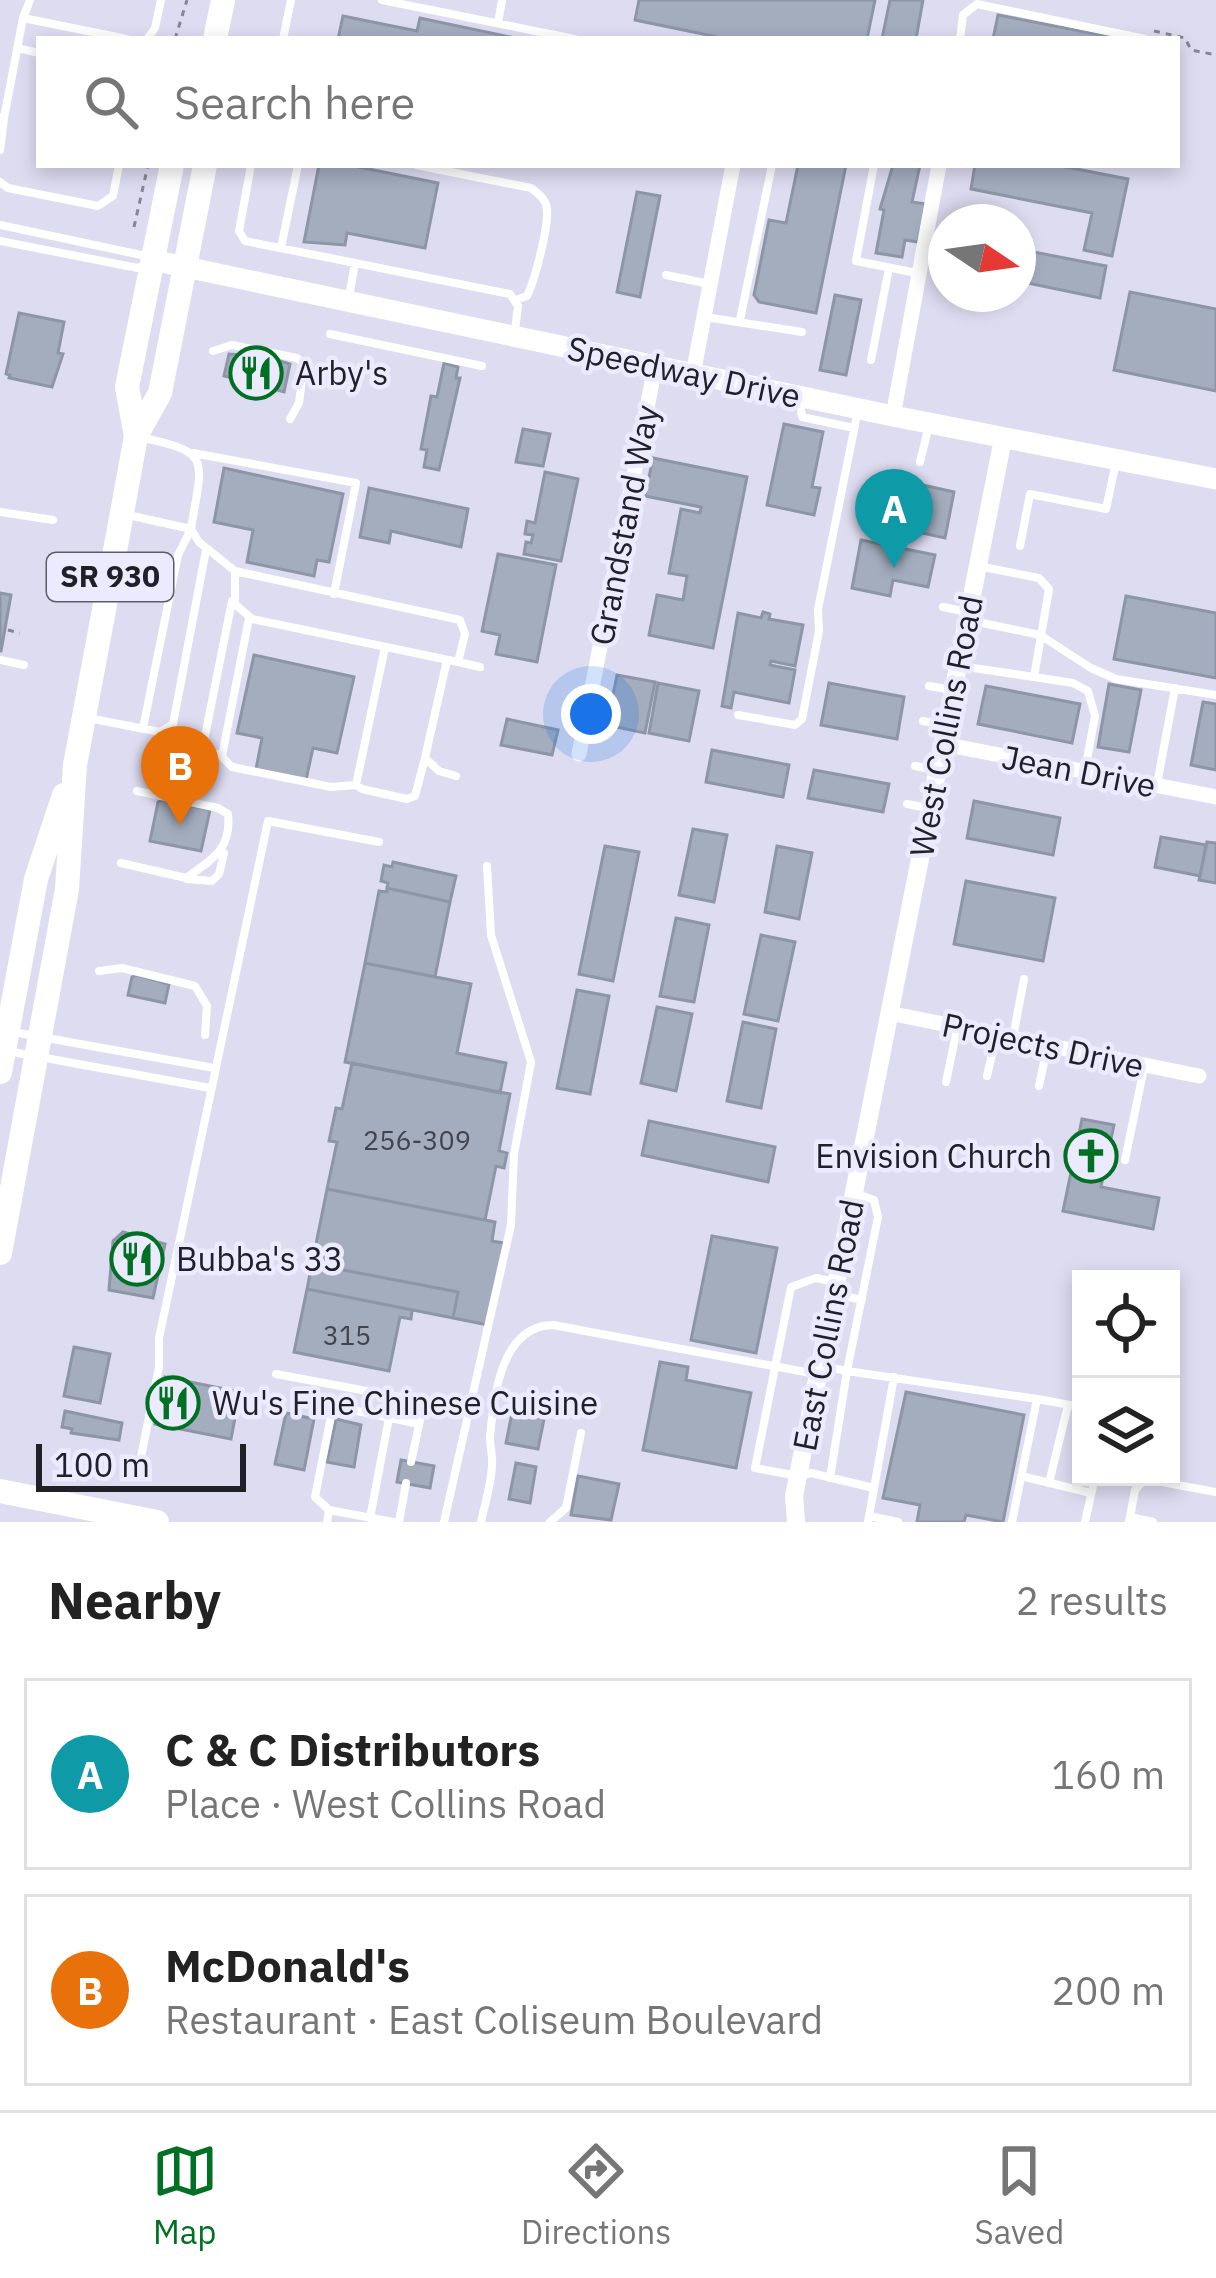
<!DOCTYPE html>
<meta charset="utf-8">
<style>
body{margin:0;font-family:"IBM Plex Sans",sans-serif;background:#f2f2f2;color:#222}
.controls{position:absolute;right:36px;bottom:36px;display:grid;overflow:hidden;border-radius:0px;box-shadow:0 6px 18px #0003}
.controls button{width:108px;height:108px;display:grid;place-items:center;padding:0;border:0;border-bottom:3px solid #e0e0e0;background:#fff;color:#222;font:60px sans-serif}
.compass{position:absolute;left:928px;top:204px;width:108px;height:108px;border-radius:50%;background:#fff;box-shadow:0 6px 18px #0003;rotate:103deg}
.scale{position:absolute;left:36px;bottom:30px;width:210px;box-sizing:border-box;padding-left:12px;border:6px solid #202027;border-top:0;font-size:33px;line-height:42px;white-space:nowrap;color:#202027;-webkit-text-stroke:9px #ebeafe;paint-order:stroke}
.you{position:absolute;left:591px;top:714px;width:42px;height:42px;margin:-30px;border:9px solid #fff;border-radius:50%;background:#1a73e8;box-shadow:0 0 0 18px #1a73e833}
.badge{display:grid;place-items:center;width:78px;height:78px;border-radius:50%;background:#007022;color:#fff;font-size:39px;font-weight:700}
.pin{position:absolute;translate:-50% -99px;filter:drop-shadow(0 3px 6px #0008)}
.pin::after{content:'';position:absolute;top:63px;width:42px;height:36px;background:inherit;clip-path:polygon(0 0,100% 0,50% 100%)}
.list{margin:0;padding:0;list-style:none}
h2{display:flex;justify-content:space-between;align-items:center;height:156px;margin:0;padding:0 48px;font-size:51px}
h2 small{font-size:39px;font-weight:400;color:#767676}
.list li{display:grid;grid-template-columns:78px 1fr auto;gap:36px;align-items:center;box-sizing:border-box;height:192px;margin:0 24px 24px;padding:0 24px;border:3px solid #e0e0e0;border-radius:0px}
.list b{display:block;font-size:45px;white-space:nowrap}
.list p{margin:0;font-size:39px;white-space:nowrap;color:#767676}
.list em{font-size:39px;font-style:normal;color:#767676}
.icon{flex:none;width:66px;height:66px;fill:none;stroke:currentColor;stroke-width:2;stroke-linecap:round;stroke-linejoin:round}
.map{position:relative;flex:none;width:1216px;height:1522px;overflow:hidden}
.search{position:absolute;background:#fff;box-shadow:0 6px 18px #0003;left:36px;right:36px;top:36px;height:132px;display:flex;align-items:center;gap:30px;box-sizing:border-box;padding:0 42px;border-radius:0px;color:#767676;font-size:45px}
.sheet{height:588px;background:#fff}
nav{display:flex;justify-content:space-around;align-items:center;box-sizing:border-box;height:168px;border-top:3px solid #e0e0e0;background:#fff;font-size:33px;color:#767676}
nav a{display:grid;justify-items:center;gap:6px}
nav .on{color:#007022}
.map>svg:first-child{display:block}
.building{fill:#a3adbe;stroke:#8c96a7;stroke-width:3}
.lines{fill:none;stroke-linecap:round;stroke-linejoin:round}
.path{stroke:#878695;stroke-width:3;stroke-dasharray:6 6;stroke-linecap:butt}
.service{stroke:#fff;stroke-width:8}
.minor{stroke:#fff;stroke-width:15}
.tertiary{stroke:#fff;stroke-width:18}
.secondary{stroke:#fff;stroke-width:21}
.primary{stroke:#fff;stroke-width:24}
.trunk{stroke:#fff;stroke-width:24}
.labels{text-anchor:middle;stroke-width:9;stroke-linejoin:round;paint-order:stroke}
.number-label{font-size:27px;fill:#41434d}
.shield{fill:#ebeafe;stroke:#5d5d68;stroke-width:3}
.shield-label{font-size:30px;font-weight:bold;fill:#202027}
.street-label{font-size:33px;fill:#202027;stroke:#ebeafe}
.poi-label{font-size:33px;fill:#202027;stroke:#ebeafe;text-anchor:start}
</style>
<div class="map">
<svg width="1216" height="1522" viewBox="0 0 1216 1522">
<rect width="100%" height="100%" fill="#dedcf1"/>
<path class="building" d="M639,0H875L867,39H727L635,20Z
M890,0H923L916,39H882Z
M998,15L1121,39H993Z
M343,16L417,31L420,18L515,38L338,39Z
M319,165H349L438,183L425,248L347,233L345,245L304,242Z
M798,165H846L816,313L759,302L754,295L769,220L786,223Z
M893,165H920L912,202L926,204L918,242L905,240L902,257L876,253L884,210L880,209Z
M975,165H1056L1128,179L1112,256L1084,250L1092,213L971,189Z
M637,192L660,196L640,297L617,292Z
M1018,249L1106,266L1100,298L1018,281Z
M1130,292L1216,309V391L1114,370Z
M835,295L861,300L846,375L820,370Z
M19,313L64,322L58,353L63,354L52,387L9,378L10,375L6,374Z
M247,351L290,364L284,392L224,376L229,354L246,355Z
M444,363L458,367L456,378H460L439,470L424,467L427,450L421,449L431,396L437,397Z
M784,424L823,432L812,487L820,488L814,515L767,505Z
M523,429L550,434L543,466L516,462Z
M653,458L747,477L713,648L649,635L657,595L683,600L687,576L669,573L681,509L700,513L701,507L645,496Z
M224,468L343,494L329,562L317,560L314,576L247,562L253,530L214,522Z
M545,472L578,479L561,561L524,554L526,542L531,543L533,535L525,534L527,521L535,523Z
M891,478L954,492L945,538L881,524Z
M369,488L468,509L461,547L391,531L389,543L360,537Z
M861,540L935,555L928,587L893,580L890,596L852,588Z
M498,554L556,565L537,662L496,654L500,635L482,631Z
M0,593L11,595L1,651H0Z
M1126,596L1216,613V678L1114,659Z
M763,612L770,614L769,619L803,625L795,666L771,661L770,665L795,670L789,703L734,692L731,708L722,706L738,613L761,618Z
M254,655L354,677L337,753L313,748L306,780L256,769L262,738L237,733Z
M617,675L655,682L645,733L607,725Z
M658,683L699,691L689,741L649,733Z
M829,683L904,697L897,739L821,725Z
M1109,684L1141,690L1129,752L1098,747Z
M986,686L1080,704L1072,743L978,724Z
M1203,702L1216,704V770L1191,765Z
M507,719L558,730L552,755L501,745Z
M712,750L789,765L783,797L706,782Z
M814,770L889,784L883,812L808,798Z
M164,799L210,810L201,851L150,841L158,802Z
M974,801L1060,818L1053,855L967,838Z
M693,829L727,835L714,902L679,895Z
M1161,837L1206,845L1200,876L1155,867Z
M1207,842L1216,843V883L1199,880Z
M605,846L639,852L613,981L579,974Z
M777,846L812,853L799,919L765,912Z
M393,862L456,876L450,902L387,888L388,883L381,881L384,865L392,867Z
M966,881L1055,898L1043,961L954,944Z
M387,888L450,902L435,977L365,963L379,891L387,892Z
M676,918L709,925L694,1002L660,996Z
M761,935L795,942L778,1021L744,1014Z
M365,963L471,984L457,1053L506,1063L500,1093L345,1062Z
M137,975L169,984L165,1003L128,995L132,977Z
M577,990L609,996L590,1094L557,1088Z
M657,1007L692,1014L676,1091L641,1083Z
M743,1022L776,1029L761,1108L727,1101Z
M352,1063L510,1094L499,1151L507,1153L504,1168L496,1166L485,1220L327,1189L337,1142L329,1141L336,1108L342,1109Z
M1082,1119L1114,1125L1101,1187L1159,1198L1153,1229L1063,1211Z
M649,1121L775,1147L768,1182L642,1155Z
M327,1189L495,1222L492,1241L504,1243L488,1325L453,1318L458,1292L312,1264Z
M123,1232L165,1244L153,1298L109,1290L113,1241Z
M712,1236L777,1248L756,1353L691,1340Z
M312,1264L458,1292L453,1318L307,1289Z
M307,1289L412,1310L411,1319L400,1317L389,1371L294,1352Z
M74,1347L110,1354L100,1403L64,1396Z
M660,1362L688,1367L686,1380L751,1393L736,1468L643,1450Z
M165,1377L240,1392L231,1439L155,1424Z
M165,1377L189,1382L180,1429L155,1424Z
M906,1392L1024,1415L1003,1522L966,1515L964,1522H917L920,1505L883,1498Z
M514,1403L546,1409L538,1449L506,1443Z
M65,1411L122,1423L119,1440L71,1433L72,1429L62,1427Z
M286,1413L314,1419L304,1470L275,1464Z
M336,1419L361,1425L354,1467L327,1462Z
M401,1460L434,1466L430,1488L397,1482Z
M516,1463L536,1467L530,1503L509,1499Z
M578,1476L619,1484L611,1520L571,1515Z"/>
<g class="lines">
<path class="path" d="M1154,31L1185,38L1191,50L1216,55
M175,39L187,0
M134,227L148,165
M8,630L20,633"/>
<path class="service" d="M382,0L575,39
M23,18L127,39
M498,23L502,0
M147,39L155,28L161,0
M283,39L291,0
M960,39L963,15L977,4L1145,39
M17,48L39,53
M0,117L4,118L23,18L30,0
M0,150L4,118
M251,165L239,231L245,241L510,294L518,306L515,330
M416,165L531,188C539,194 547,200 547,211C548,229 535,280 527,296L516,300
M874,165L856,261L917,273
M0,182L8,188L98,206L113,196L119,165
M0,225L146,256
M0,241L138,268L146,264
M281,248L298,165
M666,275L709,284
M349,297L355,263
M705,317L802,332
M740,320L772,165
M330,334L482,366
M213,351L232,345L297,358L304,364L299,403L290,419
M871,360L889,268
M800,402L802,417L854,428
M193,453L356,483L334,594
M920,462L929,425
M0,512L53,520
M128,515L191,529C202,459 214,452 138,437
M1020,546L1030,494L1106,509L1116,462
M978,566L1039,578L1049,589L1034,677L1073,683L1088,691L1095,716L1085,770
M943,607L967,612
M968,620L1040,635L1091,668L1116,679L1216,695
M385,647L356,785L362,789L407,799L415,796L425,758
M0,660L24,665
M447,660L425,758L439,771L456,776
M458,662L480,667
M960,666L1034,677
M929,686L952,690
M738,715L795,725L802,719L819,631L818,609L858,410
M88,718L160,732L173,724L206,550
M923,721L945,725
M143,728L178,555L191,529L199,542L235,571L460,620L465,634L458,662L252,619L235,604V571
M168,731L186,747L220,755L232,767L331,787L356,785
M202,751L232,601
M222,756L249,618
M915,766L936,770
M1157,784L1175,688
M907,804L928,808
M121,863L186,878C211,860 232,850 228,814L218,808L137,791
M187,879L212,881L219,874L224,853
M99,971L122,968L195,986L207,1006L205,1035
M13,1032L214,1068
M1013,1037L1024,979
M7,1051L210,1088
M987,1076L996,1037
M946,1082L957,1029
M1039,1086L1047,1048
M1125,1160L1144,1068
M854,1193L874,1200L878,1217L847,1371L1037,1399L1012,1522
M835,1282L816,1278L791,1287L755,1468L798,1476L811,1473L874,1488
M834,1294L862,1300
M821,1366L847,1371L830,1478
M276,1374L468,1410
M1037,1399L1081,1407
M411,1462L424,1402
M138,1472L159,1367V1338L268,821L379,842
M1021,1476L1091,1493
M1049,1483L1068,1405
M329,1510L315,1497L333,1406L419,1424
M869,1516L898,1522
M1130,1517L1135,1490L1145,1479L1216,1492
M370,1518L389,1418
M1129,1521L1130,1517L1153,1522
M327,1522L329,1510L393,1522
M399,1522L406,1483
M444,1522L511,1225L514,1154L531,1062L491,935L487,866
M481,1522C485,1504 491,1484 492,1466C493,1456 490,1447 490,1437C494,1395 501,1326 553,1325L816,1374
M550,1522L566,1508L581,1433
M868,1522L894,1377
M1085,1522L1095,1477"/>
<path class="minor" d="M693,374L733,165
M893,416L939,165
M943,744L1216,797
M579,754L655,367
M889,1013L1199,1076"/>
<path class="tertiary" d="M796,1522L794,1496L1003,439"/>
<path class="secondary" d="M152,260L893,416L1216,479"/>
<path class="primary" d="M0,1491L157,1522"/>
<path class="trunk" d="M215,39L223,0
M136,436L127,387L172,165
M0,1072L36,879L64,795
M0,1253L67,889L75,765L122,513L136,436L160,393L205,165"/>
</g>
<defs>
<g id="restaurant-ring" transform="scale(2.7)"><circle r="9.5" fill="#ebeafe" stroke="#007022" stroke-width="1.5"/><path d="M-5-6h1v4h1v-4h1v4h1v-4h1v5L-1.5 .5V6h-2V.5L-5-1ZM5-6V6H3V1.5H1.5Q1.5-4 5-6Z" fill="#007022"/></g>
<g id="church-ring" transform="scale(2.7)"><circle r="9.5" fill="#ebeafe" stroke="#007022" stroke-width="1.5"/><path d="M-1.2-6h2.4v3.5h3.3v2.4h-3.3V6h-2.4V-.1h-3.3v-2.4h3.3Z" fill="#007022"/></g>
</defs>
<g fill-rule="evenodd">
<use href="#restaurant-ring" x="256" y="373"/>
<use href="#church-ring" x="1091" y="1156"/>
<use href="#restaurant-ring" x="137" y="1259"/>
<use href="#restaurant-ring" x="173" y="1403"/>
</g>
<g class="labels">
<g class="number-label">
<text x="417" y="1150">256-309</text>
<text x="347" y="1345">315</text>
</g>
<rect class="shield" x="47" y="553" width="126" height="48" rx="9"/>
<g class="shield-label">
<text x="110" y="587">SR 930</text>
</g>
<g class="street-label">
<text transform="translate(684 372) rotate(12)" y="12">Speedway Drive</text>
<text transform="translate(624 525) rotate(-79)" y="12">Grandstand Way</text>
<text transform="translate(946 726) rotate(-79)" y="12">West Collins Road</text>
<text transform="translate(1079 771) rotate(11)" y="12">Jean Drive</text>
<text transform="translate(1043 1045) rotate(12)" y="12">Projects Drive</text>
<text transform="translate(828 1325) rotate(-79)" y="12">East Collins Road</text>
</g>
<g class="poi-label">
<text x="295" y="385">Arby's</text>
<text x="1052" y="1168" text-anchor="end">Envision Church</text>
<text x="176" y="1271">Bubba's 33</text>
<text x="212" y="1415">Wu's Fine Chinese Cuisine</text>
</g>
</g>
</svg>
<div class="controls">
<button><svg class="icon" aria-label="locate" viewBox="0 0 24 24"><circle cx="12" cy="12" r="6"/><path d="M12 2v4M12 18v4M2 12h4M18 12h4"/></svg></button>
<button><svg class="icon" aria-label="layers" viewBox="0 0 24 24"><path d="M12 4l9 5-9 5-9-5zM3 14l9 5 9-5"/></svg></button>
</div>
<svg class="compass" viewBox="-18 -18 36 36"><path d="M0-13l5 13h-10z" fill="#e53935"/><path d="M0 13l5-13h-10z" fill="#767676"/></svg>
<div class="scale">100 m</div>
<div class="you"></div>
<div class="pin badge" style="left:894px;top:568px;background:#0f9aa8">A</div>
<div class="pin badge" style="left:180px;top:825px;background:#e8710a">B</div>
<div class="search"><svg class="icon" aria-label="search" viewBox="0 0 24 24"><circle cx="10" cy="10" r="6"/><path d="M15 15l6 6"/></svg>Search here</div>
</div>
<section class="sheet">
<h2>Nearby<small>2 results</small></h2>
<ul class="list">
<li><span class="badge" style="background:#0f9aa8">A</span><div><b>C &amp; C Distributors</b><p>Place · West Collins Road</p></div><em>160 m</em></li>
<li><span class="badge" style="background:#e8710a">B</span><div><b>McDonald's</b><p>Restaurant · East Coliseum Boulevard</p></div><em>200 m</em></li>
</ul>
</section>
<nav>
<a class="on"><svg class="icon" aria-label="map" viewBox="0 0 24 24"><path d="M3 6l6-2 6 2 6-2v14l-6 2-6-2-6 2zM9 4v14M15 6v14"/></svg>Map</a>
<a><svg class="icon" aria-label="directions" viewBox="0 0 24 24"><path d="M12 3l9 9-9 9-9-9zM9 14v-3h6M13 9l2 2-2 2"/></svg>Directions</a>
<a><svg class="icon" aria-label="saved" viewBox="0 0 24 24"><path d="M7 4h10v16l-5-4-5 4z"/></svg>Saved</a>
</nav>
